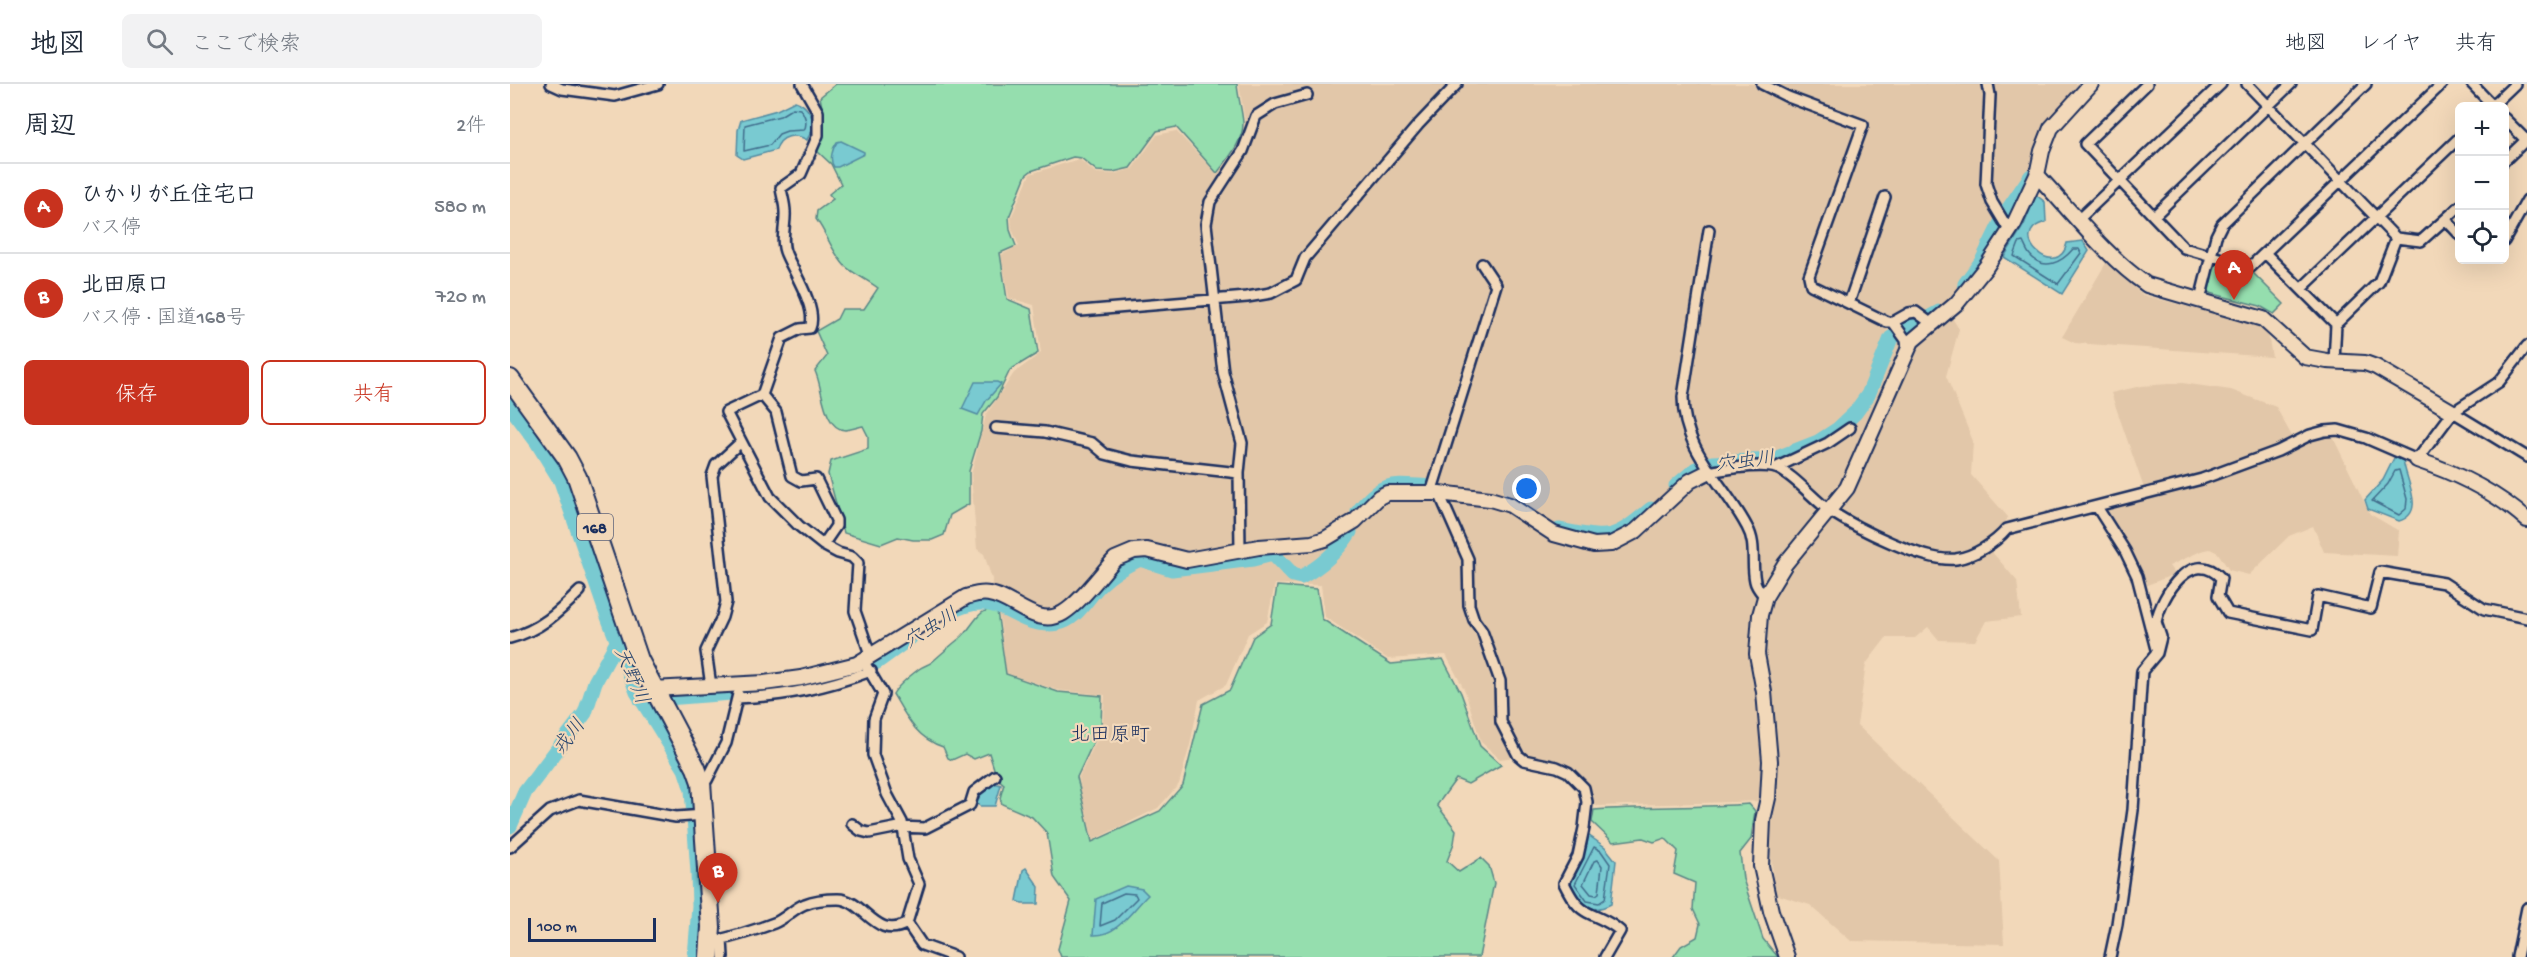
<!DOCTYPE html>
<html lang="ja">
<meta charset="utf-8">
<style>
body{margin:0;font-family:"Gochi Hand","Klee One",sans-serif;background:#f2f2f3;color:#1f2937}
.controls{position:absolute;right:18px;top:18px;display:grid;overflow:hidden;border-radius:9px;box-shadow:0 6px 24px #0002}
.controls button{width:54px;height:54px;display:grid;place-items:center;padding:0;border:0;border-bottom:2px solid #e0e1e3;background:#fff;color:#1f2937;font:30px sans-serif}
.scale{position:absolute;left:18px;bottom:15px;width:128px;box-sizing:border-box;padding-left:6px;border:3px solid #1b2f5e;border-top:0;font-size:16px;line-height:21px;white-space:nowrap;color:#1b2f5e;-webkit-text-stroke:4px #f2d8b9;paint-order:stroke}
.you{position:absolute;left:1017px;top:405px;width:21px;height:21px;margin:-15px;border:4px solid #fff;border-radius:50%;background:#1a73e8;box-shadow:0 0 0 9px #1a73e833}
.badge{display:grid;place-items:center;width:39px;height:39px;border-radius:50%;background:#c8321e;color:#fff;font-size:20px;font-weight:700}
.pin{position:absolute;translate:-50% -50px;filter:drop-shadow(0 2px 3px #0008)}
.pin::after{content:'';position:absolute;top:32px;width:21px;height:18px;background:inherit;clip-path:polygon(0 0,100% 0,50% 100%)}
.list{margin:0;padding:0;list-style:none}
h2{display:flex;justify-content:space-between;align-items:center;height:78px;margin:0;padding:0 24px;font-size:26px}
h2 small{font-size:20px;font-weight:400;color:#747a83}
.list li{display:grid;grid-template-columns:39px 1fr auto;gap:18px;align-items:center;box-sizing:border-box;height:90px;padding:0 24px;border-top:2px solid #e0e1e3}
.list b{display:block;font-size:22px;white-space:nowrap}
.list p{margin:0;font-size:20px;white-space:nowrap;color:#747a83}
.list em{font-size:20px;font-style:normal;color:#747a83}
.actions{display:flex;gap:12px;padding:18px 24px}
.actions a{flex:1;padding:14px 0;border:2px solid #c8321e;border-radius:9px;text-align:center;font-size:21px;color:#c8321e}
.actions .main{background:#c8321e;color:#fff}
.icon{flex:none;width:33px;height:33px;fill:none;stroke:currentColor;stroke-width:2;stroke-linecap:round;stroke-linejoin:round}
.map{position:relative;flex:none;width:2017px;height:873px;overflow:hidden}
header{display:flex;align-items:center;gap:36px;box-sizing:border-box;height:84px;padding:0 30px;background:#fff;border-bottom:2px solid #e0e1e3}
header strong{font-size:28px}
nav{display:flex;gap:33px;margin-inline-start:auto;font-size:21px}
.search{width:420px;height:54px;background:#f2f2f3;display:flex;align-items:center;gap:15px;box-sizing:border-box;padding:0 21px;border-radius:9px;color:#747a83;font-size:22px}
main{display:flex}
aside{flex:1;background:#fff}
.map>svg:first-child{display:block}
.built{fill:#e2c7a9}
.green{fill:#95deae;stroke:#588686;stroke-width:1.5}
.water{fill:#79cad1;stroke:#538ca3;stroke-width:1.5}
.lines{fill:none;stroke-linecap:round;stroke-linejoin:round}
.shore{stroke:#416d8c;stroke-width:1.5}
.river{stroke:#79cad1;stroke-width:15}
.street-casing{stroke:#1b2f5e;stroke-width:14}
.secondary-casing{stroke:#1b2f5e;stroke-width:18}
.highway-casing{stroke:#1b2f5e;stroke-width:22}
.street{stroke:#f2d8b9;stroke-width:9}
.secondary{stroke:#f2d8b9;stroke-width:14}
.highway{stroke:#f2d8b9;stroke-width:18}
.labels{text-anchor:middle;stroke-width:4.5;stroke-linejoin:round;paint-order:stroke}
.shield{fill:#f2d8b9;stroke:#5c6279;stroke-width:1.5}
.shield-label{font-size:16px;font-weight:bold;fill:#1b2f5e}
.water-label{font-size:20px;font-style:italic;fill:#29466f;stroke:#f2d8b9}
.neighbourhood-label{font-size:20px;fill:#1b2f5e;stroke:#f2d8b9}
</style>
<header>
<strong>地図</strong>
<div class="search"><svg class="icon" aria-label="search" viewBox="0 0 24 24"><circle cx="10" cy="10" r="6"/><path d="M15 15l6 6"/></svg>ここで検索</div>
<nav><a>地図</a><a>レイヤ</a><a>共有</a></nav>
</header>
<main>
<aside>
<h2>周辺<small>2件</small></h2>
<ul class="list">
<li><span class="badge">A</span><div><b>ひかりが丘住宅口</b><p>バス停</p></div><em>580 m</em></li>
<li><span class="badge">B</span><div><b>北田原口</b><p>バス停 · 国道168号</p></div><em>720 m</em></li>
</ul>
<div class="actions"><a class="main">保存</a><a>共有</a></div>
</aside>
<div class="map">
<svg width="2017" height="873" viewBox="0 0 2017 873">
<rect width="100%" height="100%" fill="#f2d8b9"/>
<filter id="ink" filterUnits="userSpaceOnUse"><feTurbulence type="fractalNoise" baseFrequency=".0167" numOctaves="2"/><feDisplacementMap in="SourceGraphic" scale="12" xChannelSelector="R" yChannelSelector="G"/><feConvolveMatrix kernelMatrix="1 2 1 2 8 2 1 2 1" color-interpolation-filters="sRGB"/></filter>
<g filter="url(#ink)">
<path class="built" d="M729,0H1571L1535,43L1520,87L1510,110L1494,129L1476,169L1434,221L1449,245L1436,292L1463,357L1461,391L1498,433L1482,468L1507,497L1511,533L1476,537L1465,557L1429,556L1418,543L1405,554H1376L1356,580L1347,641L1489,777L1494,860L1341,857L1300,821L1265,810L1255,717L1086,722L1071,696L1013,672L990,675L971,658L955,607L936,571L878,575L815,533L811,501L765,500L757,538L738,550L716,601L689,616L680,661L669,700L648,724L583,756L572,714L569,693L592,645L595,611L547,606L496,589L488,518L481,517L482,495L474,470L467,465L461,391L476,331L504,289L531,269L524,221L499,214L491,171L509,162L502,145L501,134L520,90L569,75L586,89L604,90L622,85L647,51L666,47L707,90L724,70L736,44Z
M1596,179L1633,211L1747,241L1758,250L1762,273L1565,259L1552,253Z
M1672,299L1721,306L1766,323L1785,358L1820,347L1860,430L1889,447L1887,472L1814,468L1803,442L1779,452L1739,491L1719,486L1708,469L1700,465L1691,467L1659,482L1665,490L1637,501L1618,463L1594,427L1638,416L1601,309L1631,302Z"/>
<path class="green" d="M326,0H727C728,13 732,26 733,38C734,57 717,76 707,89L666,43L647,47L620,84L603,88L587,87L571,74L563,73L521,87L516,91L499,133L500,146L506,162L490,169L497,215L521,225L528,269L500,286L487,313L473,330L471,347L459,387V420L440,431L434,451L422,456H403L388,453L371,460L334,449L318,390L321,377L358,365V352L353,342C348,343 340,346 335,346C313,345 313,303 305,287L317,272L306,247L327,235L332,225H354L368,204C359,197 341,188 335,182C322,168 317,150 306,135L307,127L323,115L319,110L331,100L321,80L307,67C313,48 315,32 310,13Z
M1709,179L1742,188L1774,220L1764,230L1750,222L1700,209L1698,204L1704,182Z
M767,502L807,505L812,535L881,580L933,575L951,609L970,662L991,681L958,700L946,695L927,721L946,746L944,759L937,777L949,788L971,774L979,782L984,799L969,873H551L548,865L561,817L544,793L537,749L522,733L492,720L490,714L494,700L487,694L479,669L464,675L455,670L442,676L438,674L433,663C406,654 396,632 383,610C388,601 401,591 409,585C413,582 418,581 422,578C431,570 440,562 450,554C463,544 469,520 487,527L496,590L548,608L592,612L591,642L567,693L582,758L650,727L673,701L693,620L720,606L743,553L761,540Z
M1239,720L1245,727L1241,755L1230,769L1233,795L1253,855L1268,873H1163L1171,862L1187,853L1190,840L1183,825L1185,799L1164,790L1168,767L1155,754L1144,758L1133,754L1103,758L1082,738L1084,726C1136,722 1187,724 1239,720Z"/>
<path class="water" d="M285,17C296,20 308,36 301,48C300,51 298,53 297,56C285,49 270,51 266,66L233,75L227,71L228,46L231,36L267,26Z
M331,57L354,68V70L328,83H324C319,76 322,65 327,58Z
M1526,111L1535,118L1536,138C1493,149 1548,199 1557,159L1573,157L1579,167L1552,210L1494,173L1514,141Z
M465,298H487L491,300L476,317L468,331L452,325Z
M1888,370L1893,372C1892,392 1919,428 1889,437L1858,425L1855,416L1873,396L1885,372Z
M484,699L491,701L485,722H470L463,717L467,709Z
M1078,751L1095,763L1106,777L1101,820C1078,832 1068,820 1058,799L1077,761Z
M516,784L529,803L528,820H512L507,817L513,786Z
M616,802L632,805L638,811C623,825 607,853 583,851L586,815Z"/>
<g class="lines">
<path class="shore" d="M283,24L290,25C295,30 298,40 294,46L277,47L269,50L260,61L234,67L235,41L270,32Z
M1513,158C1515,162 1517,168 1520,171C1534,188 1552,178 1563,165H1569L1571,169L1548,200L1504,172L1509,159Z
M1889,386L1897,415L1896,425L1889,431L1862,417L1878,400L1885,387Z
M1084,763L1091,767L1100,780L1095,815L1089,819L1077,817L1065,800Z
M1084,777L1088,776L1092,782L1089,809L1086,811L1081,810L1073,800Z
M614,809L625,810L627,814L605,836L590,842L592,819Z"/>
<path class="river" d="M1455,200L1472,177L1495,130L1521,92
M0,322L27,358L51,397L95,525L127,608L175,685L182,706L188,788L189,822L185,873
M1166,402L1186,385L1202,379L1262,376L1308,358L1328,345L1345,329L1358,311L1381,254L1429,228
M848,428C873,395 883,401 922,403
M1049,446C1099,455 1101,459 1141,425
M438,529C493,499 501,547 548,539C567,536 577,513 591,500C602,489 616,481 630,475L662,485L743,475L763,470L783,491L791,493C812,482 827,468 840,448
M131,616L273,605L334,591L367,578L400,554
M0,742L15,708L75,629L85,598L107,558"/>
<g class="street-casing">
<path id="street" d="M41,0L52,5L105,12L148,0
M292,0L308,28V51L291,90L271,104C272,112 275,120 275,128C276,141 270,157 276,170C284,189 308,225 300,244L290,245L272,254L252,311L216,328L260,413L289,442L313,461L328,469L342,473L348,479L345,527L361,573
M1252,0L1278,13L1353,41L1299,192L1301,201L1377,238H1383L1396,256L1397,266
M1478,0L1480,11L1476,100L1482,118L1500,148
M1637,0L1575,60L1674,164L1740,183L1932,0
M1737,0L1886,154L1911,157L1950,122
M1962,0L1983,22
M1982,22L2005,0
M1994,34L2017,57
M1994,77L2017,55
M1644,132L1781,0
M1569,135L1711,0
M1936,136L1950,151
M1199,146L1173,313C1173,368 1214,399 1237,443C1247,460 1241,479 1245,497C1246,503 1251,508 1255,513
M1994,157L2017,116
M1755,169L1826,240
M1791,205L1950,53
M1690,216L1706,152L1712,140L1856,0
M1339,219L1375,113
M571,227L737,213L761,209L786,196L795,174L908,41L947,0
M1383,238L1399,229L1406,228L1422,240
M1824,278L1826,240L1869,198L1886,154
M252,311L266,328L282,392L291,397L306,395L326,436V442L313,461
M1943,328L2017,373
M486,344L535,348L582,359L595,370L622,377L729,389
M1265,384L1318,359L1340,344
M1198,388C1216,385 1249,379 1266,384C1282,389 1305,417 1320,427C1347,444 1415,479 1446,475C1465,472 1485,459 1497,445L1692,395L1768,367L1800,351L1815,347L1828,346L1856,354L1907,376L1943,328L1989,298L2017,262
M921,409L986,201L972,180
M929,409L958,475L959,521L964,536L972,547L990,597L991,638L1008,671L1014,676L1047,683L1058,688L1074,704L1077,718L1074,744L1068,772L1054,799C1059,809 1065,821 1075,827C1087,834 1100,837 1110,847L1095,873
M1587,423L1615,467L1627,492L1647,569L1632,587L1623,726L1607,840L1600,873
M730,466L729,389L732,359L713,288L696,140L700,118L733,67L746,32L765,20L797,11
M0,554C30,546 48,529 70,507
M1647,569L1651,553L1646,538C1652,510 1682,463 1711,494L1708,512L1718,529L1802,546L1808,512L1861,524L1870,488L1934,499L1974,525L2017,534
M201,602L196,567L212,533L216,518L202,392L206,381L231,358
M227,614C276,612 315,604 361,587
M191,698L197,696L216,659L228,610
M342,740L351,747L359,749L389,743L415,744L460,721L464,708L485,692
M0,763L40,727L69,716L166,733L195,731
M397,839L412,861L445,873
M212,855L213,873
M201,858C222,853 243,847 264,839C275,835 284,824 295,820C304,816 319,815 328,815C354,815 366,858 397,839L409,800L398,775L392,738L377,710L363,671L364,635L373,610L354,578
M2007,873L2017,824"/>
</g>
<g class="secondary-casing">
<path id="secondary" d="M1527,91C1560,126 1598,175 1637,201L1753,235L1795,273L1817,277L1855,279L1866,283L1943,328
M1907,376C1946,389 1986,408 2017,436
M143,605L254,599L291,594L347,580L456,513C463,511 471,508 479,510C503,513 527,545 553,529C571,518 590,491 605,475L624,467L637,466L677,476L749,463L802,459L815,455L845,437L869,413L877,409H929L980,415L1000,421L1044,450L1084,461L1101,460L1126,447L1180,397L1198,388
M1277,873L1261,827L1251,782L1253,736L1258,714L1260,677L1254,608L1247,570L1250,531L1255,513L1275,480L1337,404L1402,257L1447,219L1476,183L1504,140L1527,91L1532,67L1541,44L1581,0"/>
</g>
<g class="highway-casing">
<path id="highway" d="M0,295L57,374L67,393L129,576L186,684L191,698L201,843L199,873"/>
</g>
<use href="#street" class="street"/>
<use href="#secondary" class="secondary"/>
<use href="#highway" class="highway"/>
</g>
</g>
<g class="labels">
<rect class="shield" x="67" y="430" width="36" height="26" rx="4.5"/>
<g class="shield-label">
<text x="85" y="449">168</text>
</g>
<g class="water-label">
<text transform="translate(1235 376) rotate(-7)" y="7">穴虫川</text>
<text transform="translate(420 543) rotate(-32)" y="7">穴虫川</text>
<text transform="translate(123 591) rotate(67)" y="7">天野川</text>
<text transform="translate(58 652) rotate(-53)" y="7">戎川</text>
</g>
<g class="neighbourhood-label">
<text x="600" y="656">北田原町</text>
</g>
</g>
</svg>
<div class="controls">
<button>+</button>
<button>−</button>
<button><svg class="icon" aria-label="locate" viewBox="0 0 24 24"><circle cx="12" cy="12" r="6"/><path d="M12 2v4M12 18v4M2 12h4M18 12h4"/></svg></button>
</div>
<div class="scale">100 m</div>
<div class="you"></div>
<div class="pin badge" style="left:1724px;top:216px">A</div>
<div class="pin badge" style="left:208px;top:819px">B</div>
</div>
</main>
